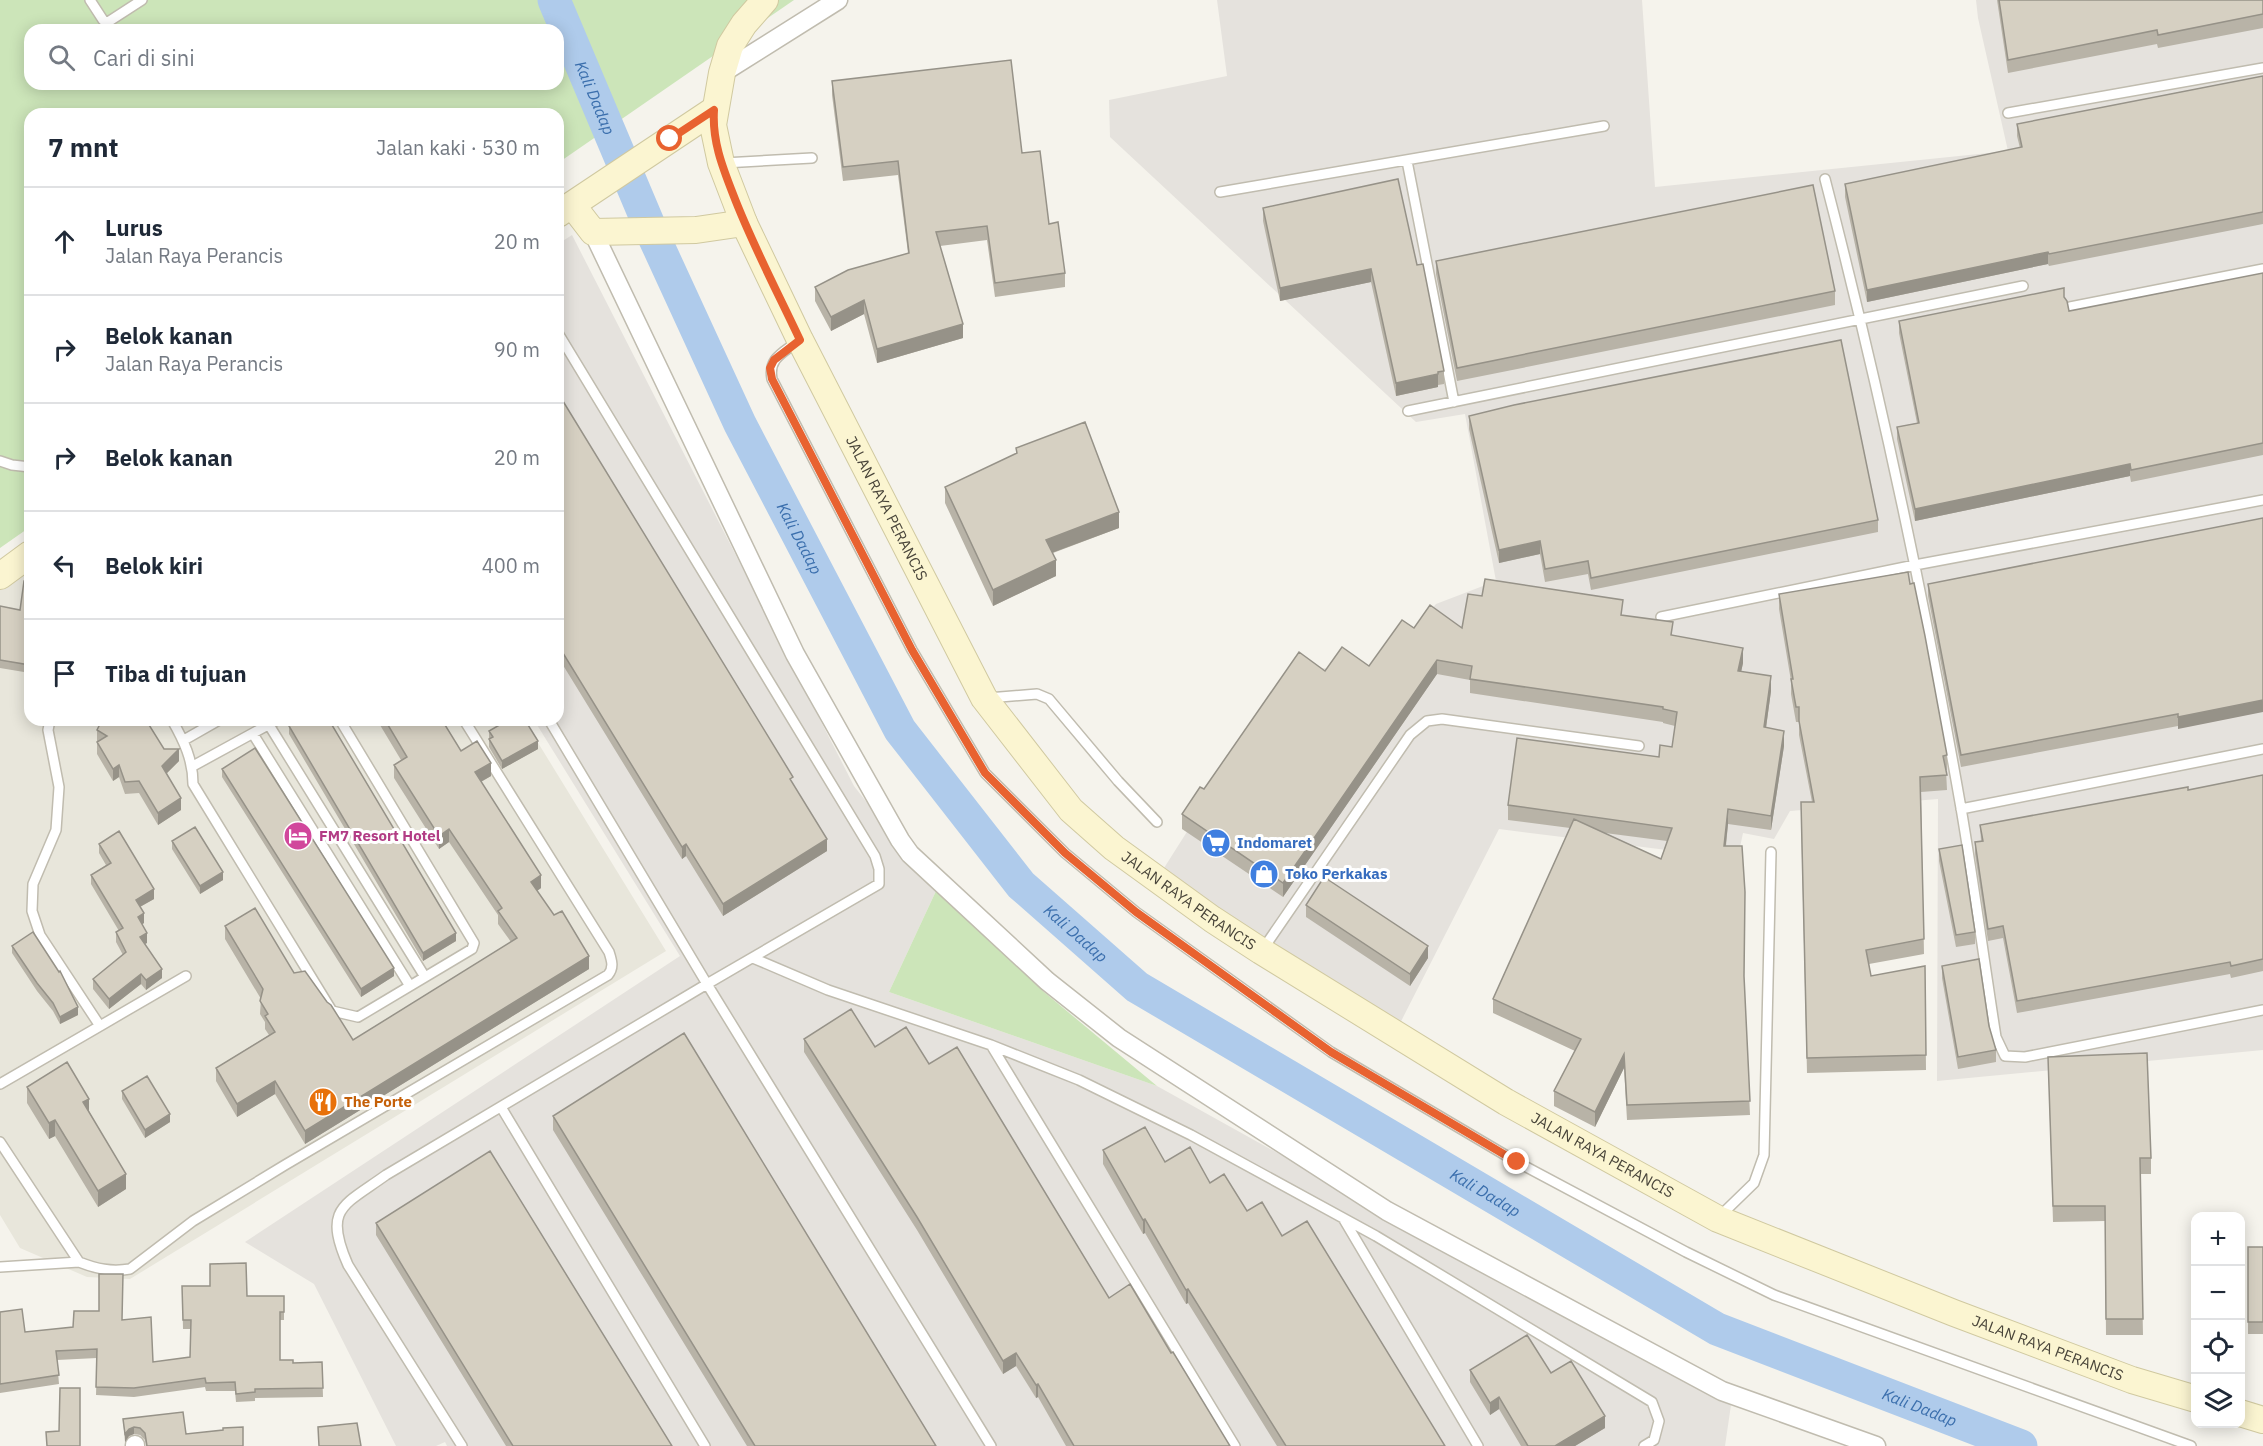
<!DOCTYPE html>
<html lang="id">
<meta charset="utf-8">
<style>
body{margin:0;font-family:"IBM Plex Sans",sans-serif;background:#f2f2f3;color:#1f2937}
.controls{position:absolute;right:18px;bottom:18px;display:grid;overflow:hidden;border-radius:12px;box-shadow:0 3px 15px #0003}
.controls button{width:54px;height:54px;display:grid;place-items:center;padding:0;border:0;border-bottom:2px solid #e0e1e3;background:#fff;color:#1f2937;font:30px sans-serif}
.stop{position:absolute;width:18px;height:18px;margin:-14px;border:4px solid #e86230;border-radius:50%;background:#fff}
.stop.end{background:#e86230;border-color:#fff;box-shadow:0 2px 6px #0008}
.list{margin:0;padding:0;list-style:none}
h2{display:flex;justify-content:space-between;align-items:center;height:78px;margin:0;padding:0 24px;font-size:26px}
h2 small{font-size:20px;font-weight:400;color:#747a83}
.list li{display:grid;grid-template-columns:39px 1fr auto;gap:18px;align-items:center;box-sizing:border-box;height:108px;padding:0 24px;border-top:2px solid #e0e1e3}
.list b{display:block;font-size:22px;white-space:nowrap}
.list p{margin:0;font-size:20px;white-space:nowrap;color:#747a83}
.list em{font-size:20px;font-style:normal;color:#747a83}
.icon{flex:none;width:33px;height:33px;fill:none;stroke:currentColor;stroke-width:2;stroke-linecap:round;stroke-linejoin:round}
.map{position:relative;flex:none;width:2263px;height:1446px;overflow:hidden}
.search{position:absolute;background:#fff;box-shadow:0 3px 15px #0003;left:24px;top:24px;width:540px;height:66px;display:flex;align-items:center;gap:15px;box-sizing:border-box;padding:0 21px;border-radius:18px;color:#747a83;font-size:22px}
.panel{position:absolute;background:#fff;box-shadow:0 3px 15px #0003;left:24px;top:108px;width:540px;height:618px;border-radius:18px}
.map>svg:first-child{display:block}
.residential{fill:#e8e6db}
.industrial{fill:#e5e2dd}
.green{fill:#cce5b9;fill-rule:evenodd}
.lines{fill:none;stroke-linecap:round;stroke-linejoin:round}
.river{stroke:#afcbeb;stroke-width:33}
.lane-casing{stroke:#c0bcaf;stroke-width:12}
.street-casing{stroke:#c0bcaf;stroke-width:21}
.secondary-casing{stroke:#d0c9a0;stroke-width:28}
.lane{stroke:#fff;stroke-width:9}
.street{stroke:#fff;stroke-width:18}
.secondary{stroke:#fbf5d1;stroke-width:26}
.wall{fill:#b8b3a7;fill-rule:evenodd}
.shaded-wall{fill:#969288}
.building{fill:#d6d0c2;stroke:#969288;stroke-width:1.5}
.route{stroke:#e86230;stroke-width:8}
.labels{text-anchor:middle;stroke-width:6;stroke-linejoin:round;paint-order:stroke}
.street-label{font-size:15px;fill:#49453a;stroke:#fff}
.hotel-label{font-size:15px;font-weight:bold;fill:#b23c85;stroke:#fff;text-anchor:start}
.shop-label{font-size:15px;font-weight:bold;fill:#366cbe;stroke:#fff;text-anchor:start}
.food-label{font-size:15px;font-weight:bold;fill:#c56008;stroke:#fff;text-anchor:start}
.water-label{font-size:16px;font-style:italic;fill:#3b6fad;stroke:#fff}
</style>
<div class="map">
<svg width="2263" height="1446" viewBox="0 0 2263 1446">
<rect width="100%" height="100%" fill="#f5f3ec"/>
<path class="residential" d="M30,568V720H524L666,951L130,1279L87,1277L20,1248L0,1215V588Z"/>
<path class="industrial" d="M1217,0H1642L1655,187L2008,151L1978,18L1976,0H2263V1050L1937,1081L1938,799L1790,811L1774,839L1743,833L1739,852L1667,850L1499,829L1392,1039L1152,887L1290,669L1370,667L1408,636L1436,604L1496,581L1465,414L1416,422L1110,137L1109,100L1227,76Z
M572,235L854,786L936,891L889,992L1157,1086L1731,1405L1725,1446H447L445,1442L436,1446H396L314,1284L245,1242L680,956L534,720H558V244Z"/>
<path class="green" d="M0,0H794L558,163V114H30V527L0,548ZM30,30H558V84H30Z
M936,891L1044,992L1157,1086L889,992Z"/>
<g class="lines">
<path class="river" id="s1" d="M554,0L654,237L740,424L900,730L1021,885L1137,987L1717,1329L2021,1446"/>
<g class="lane-casing">
<path id="lane" d="M90,0L103,20L108,22L142,0
M2008,113L2263,68
M1407,161L1454,402
M724,163L812,158
M1825,179C1879,387 1924,597 1961,808C1974,884 1984,961 1996,1037L2005,1056L2025,1057L2263,1010
M1220,192L1604,126
M2070,307L2263,269
M798,341C783,353 768,358 772,379L912,650L985,773L1065,853L1136,912L1331,1052L1517,1162L1686,1252L1774,1295L2191,1446
M1408,411L2023,286
M0,461L12,465L30,467
M1661,617L1915,565L2263,500
M988,698L1037,694L1049,699L1118,781L1157,822
M172,720C184,741 193,760 193,784L332,1011L358,1017L472,949L474,943L340,720
M549,720L707,984L879,884V869L875,856L558,333
M269,725L425,977
M253,734L410,986
M184,740L219,720
M193,766L277,720
M1961,809L2263,749
M1263,949L1410,735L1427,721L1442,719L1639,746
M753,958L828,990L991,1045L1079,1080L1191,1135L1376,1236L1652,1402L1659,1421L1654,1440L1644,1446
M100,1026L186,976
M991,1045L1235,1446
M0,1084L100,1026L40,935L32,911L33,884L56,830L59,787L48,730L50,720
M501,1107L705,1446
M0,1142L79,1262C97,1269 111,1272 130,1269L193,1221L285,1165L608,975C614,968 612,961 609,952L464,720
M1719,1217L1754,1183L1764,1155L1771,852
M1343,1218L1478,1446
M0,1267L79,1262
M462,1446L348,1265C323,1208 343,1206 386,1175L707,984L991,1446"/>
</g>
<g class="street-casing">
<path id="street" d="M722,73L838,0
M593,232L795,654L900,840L910,854L1047,981L1119,1038L1387,1211L1722,1391L1876,1446
M135,1446V1445"/>
</g>
<g class="secondary-casing">
<g id="secondary">
<path id="s2" d="M765,0L744,24L730,46L722,73L713,125L721,163L744,223L800,340L984,698L1071,810L1114,848L1212,919L1261,951L1506,1102L1718,1219L1954,1313L2132,1380L2196,1399"/>
<path d="M573,206L593,232L696,230L744,223"/>
<path d="M558,214L714,110"/>
<path d="M0,576L30,554"/>
<path d="M2240,1413L2263,1420"/>
</g>
</g>
<use href="#lane" class="lane"/>
<use href="#street" class="street"/>
<use href="#secondary" class="secondary"/>
</g>
<path class="wall" d="M1997,0H2263V28L2158,48L2157,44L2008,73Z
M2263,76V224L2049,266L2048,264L1867,302L1845,197V184L2020,148L2017,136V124Z
M832,81L1022,153L1049,224L1065,273V287L995,297L987,240L940,246L963,338L877,363L864,314L831,331L815,301V287L908,253L898,175L843,181L832,95Z
M1263,208L1417,265L1444,371V384L1438,385V387L1396,396L1371,282L1280,301L1263,221Z
M1436,261L1835,291V305L1457,381L1436,274Z
M2263,273V455L2131,482L2130,476L1915,521L1897,439V427L1917,423L1899,333V321L2064,298L2069,311Z
M558,393L793,784L827,851L723,916L686,856L682,859L558,657Z
M1469,416L1878,520V532L1591,590L1588,574L1545,582L1540,554L1499,563L1469,429Z
M1016,448L1119,528L1053,553L1056,576L993,606L945,503V487L1016,454Z
M2263,518L2178,729V726L1961,767L1928,596V584Z
M30,582V673L0,668V606L20,610Z
M1910,584L1947,755V770H1946L1947,790L1921,792L1924,954L1869,964L1871,976L1925,966L1926,1070L1807,1073L1801,817L1812,802L1799,735V722H1796L1791,694V681L1779,609V594Z
M1623,615L1743,663L1741,672L1771,691L1766,728L1784,746L1771,830L1728,824L1726,846L1744,977L1750,1115L1627,1120L1624,1068L1595,1127L1554,1106V1091L1575,1051L1493,1013V999L1570,828L1508,820V805L1659,757L1672,747L1675,726L1663,723V722L1470,693V680L1437,674L1283,897L1182,829V814L1204,789L1325,671L1369,666L1414,628H1462ZM1605,833L1667,841L1661,859Z
M377,720H442L461,751L491,776L481,782L541,888L537,891L589,969L305,1144L275,1094L237,1117L216,1081V1068L269,1035L265,1029V1022L260,1014L261,999L225,939V926L294,973L353,1040L511,942L498,924V915L449,842L439,849L394,778V765L401,760Z
M289,726L456,941L423,961L289,734Z
M97,730L164,749L179,761L166,774L181,810L158,825L139,793L125,794L119,777L113,781L97,754Z
M489,731L538,749L502,769L489,747Z
M222,769L394,976L361,997L222,777Z
M2263,775V971L2231,978L2230,974L2017,1013L2003,938L1988,941L1975,854V842L1981,841L1980,825L2188,790Z
M172,841L223,880L200,894L172,849Z
M99,844L154,899L140,907L144,923L142,924L147,943L145,944L162,978L146,990L141,984L109,1009L93,989V979L123,955L116,942V932L119,931L91,884V875L106,865L99,853Z
M1939,849L1975,932V944L1956,947L1939,861Z
M1306,905L1428,958L1410,986L1306,917Z
M12,946L78,1015L60,1024L53,1011L37,991L12,953Z
M1942,966L1989,1026L1996,1050V1062L1958,1069L1942,978Z
M804,1039L875,1047L929,1064L1109,1298L1171,1353L1230,1446H1066L1038,1397L1036,1398L1016,1366L1003,1374L917,1230L804,1052Z
M2048,1057L2151,1158V1174H2140L2143,1335H2106L2105,1221L2053,1222Z
M27,1087L89,1111L126,1189L98,1207L55,1136L49,1139L27,1103Z
M122,1091L170,1122L145,1138L122,1099Z
M553,1116L936,1446H747L553,1130Z
M1103,1150L1165,1162L1210,1183L1282,1236L1445,1446H1277L1188,1303L1186,1304L1145,1233L1143,1234L1103,1164Z
M376,1223L672,1446H506L376,1235Z
M2248,1247H2263V1334H2248Z
M182,1286L247,1296H284V1320H280V1360L293,1363L322,1362L323,1397L255,1398V1401L236,1402L235,1391H206L205,1387L134,1397L96,1395L97,1358L57,1360L59,1384L0,1393V1312L25,1332L73,1327L122,1320L153,1362L190,1357L191,1329H183Z
M1470,1370L1551,1373L1605,1428L1575,1446H1521L1499,1409L1490,1415L1470,1382Z
M123,1419L186,1434L243,1446H146L145,1440L140,1435L134,1434L129,1436L125,1442Z"/>
<path class="shaded-wall" d="M2048,252V264L1867,302V290Z
M1371,269V282L1280,301V288Z
M864,300V314L831,331V317Z
M963,324V338L877,363V349Z
M1438,374V387L1396,396V383Z
M2130,464V476L1915,521V509Z
M1119,512V528L1046,555V540Z
M1540,541V554L1499,563V550Z
M1056,560V576L993,606V590Z
M1743,648V663L1738,686V671Z
M1437,660V674L1283,897V883Z
M1771,676V691L1764,742V727Z
M2263,700V712L2178,729V717Z
M1784,731V746L1771,830V816Z
M538,741V749L502,769V761Z
M179,749V761L162,778V766Z
M491,763V776L475,785V772Z
M119,765V777L113,781V769Z
M181,798V810L158,825V813Z
M1728,809V824L1724,861V846Z
M449,829V842L439,849V836Z
M827,839V851L723,916V904Z
M686,844V856L682,859V847Z
M223,872V880L200,894V886Z
M541,875V888L531,895V882Z
M154,889V899L136,909V900Z
M144,913V923L138,927V917Z
M147,933V943L140,946V937Z
M456,933V941L423,961V953Z
M1428,946V958L1410,986V974Z
M589,956V969L305,1144V1131Z
M394,968V976L361,997V989Z
M162,969V978L146,990V980Z
M141,974V984L109,1009V999Z
M78,1007V1015L60,1024V1017Z
M1624,1054V1068L1595,1127V1112Z
M275,1081V1094L237,1117V1104Z
M89,1099V1115L83,1102Z
M170,1114V1122L145,1138V1130Z
M55,1120V1136L49,1139V1123Z
M126,1174V1189L98,1207V1191Z
M1145,1219V1233L1143,1234V1220Z
M1188,1289V1303L1186,1304V1290Z
M1016,1353V1366L1003,1374V1361Z
M1038,1384V1397L1036,1398V1385Z
M1499,1397V1409L1490,1415V1403Z
M1605,1416V1428L1575,1446H1555Z
M134,1427V1434L129,1436L125,1442V1434L129,1429Z"/>
<path class="building" d="M1999,0H2263V14L2158,35L2157,30L2008,60Z
M1011,60L1022,153L1040,151L1049,224L1058,222L1065,273L995,283L987,226L936,232L963,324L877,349L864,300L831,317L815,287L848,270L909,253L898,161L843,167L832,81Z
M2263,76V212L2049,254L2048,252L1867,290L1845,184L2022,147L2017,124Z
M1398,179L1417,265L1423,264L1444,371L1438,372V374L1396,383L1371,269L1280,288L1263,208Z
M1813,185L1835,291L1457,368L1436,261Z
M2263,273V443L2131,470L2130,464L1915,509L1897,427L1919,423L1899,321L2064,288V297L2067,301L2069,311Z
M1841,340L1878,520L1591,578L1588,561L1545,569L1540,541L1499,550L1469,416L1514,405Z
M558,393L793,777L790,779L827,839L723,904L686,844L682,847L558,645Z
M1085,422L1119,512L1046,540L1056,560L993,590L945,487L1017,453L1016,448Z
M2263,518V700L2178,717V714L1961,755L1928,584Z
M1908,572L1910,584L1914,583L1925,636L1947,755L1943,756L1947,775L1920,777L1924,939L1866,950L1871,976L1925,966L1926,1055L1807,1058L1801,802H1814L1799,721V707H1796L1791,679H1793L1779,594Z
M1485,579L1623,600L1621,615L1673,622L1671,635L1743,648L1738,671L1771,676L1764,727L1784,731L1771,816L1728,809L1724,846H1742L1745,892L1744,976L1750,1101L1627,1105L1624,1054L1595,1112L1554,1091L1581,1039L1493,999L1574,819L1661,859L1672,828L1508,805L1517,738L1659,757L1660,745L1672,747L1677,712L1663,709V707L1470,679L1472,666L1437,660L1283,883L1182,814L1200,787L1204,789L1299,652L1325,671L1342,647L1369,666L1402,620L1414,628L1430,605L1462,628L1468,594L1482,596Z
M24,581L30,582V665L0,660V606L20,610Z
M102,720H116L125,725L132,720H146L164,749H179L162,766L181,798L158,813L139,781L125,782L119,765L113,769L97,742L107,736L97,730Z
M300,720H329L456,933L423,953L289,726Z
M385,720H442L461,751L477,741L491,763L475,772L541,875L531,882L554,915L562,911L589,956L305,1131L275,1081L237,1104L216,1068L275,1032L265,1016L268,1014L260,1001L263,989L225,926L255,908L294,973L305,971L327,1002L331,1005L353,1040L517,938L498,911L502,908L449,829L439,836L394,765L407,757Z
M508,720H525L538,741L502,761L489,739L493,737L489,731Z
M255,748L394,968L361,989L222,769Z
M2263,775V959L2231,966L2230,962L2017,1001L2003,926L1988,929L1975,842L1983,841L1980,825L2188,787V790Z
M195,827L223,872L200,886L172,841Z
M119,831L154,889L136,900L144,913L138,917L147,933L140,937L162,969L146,980L141,974L109,999L93,979L126,952L116,932L123,928L91,875L111,863L99,844Z
M1962,845L1975,932L1956,935L1939,849Z
M1324,877L1428,946L1410,974L1306,905Z
M33,932L59,972L60,971L78,1007L60,1017L53,1003L37,983L12,946Z
M1979,959L1989,1026L1996,1050L1958,1057L1942,966Z
M851,1009L875,1047L906,1027L929,1064L957,1047L1109,1298L1130,1284L1171,1353L1173,1352L1230,1446H1074L1038,1384L1036,1385L1016,1353L1003,1361L917,1217L804,1039Z
M684,1033L936,1446H755L553,1116Z
M2147,1053L2151,1158H2140L2143,1319H2106L2105,1206H2053L2048,1057Z
M67,1062L89,1099L83,1102L126,1174L98,1191L55,1120L49,1123L27,1087Z
M147,1076L170,1114L145,1130L122,1091Z
M1145,1127L1165,1162L1190,1147L1210,1183L1224,1174L1247,1211L1262,1202L1282,1236L1307,1221L1445,1446H1286L1188,1289L1186,1290L1145,1219L1143,1220L1103,1150Z
M490,1151L672,1446H513L376,1223Z
M2248,1247H2263V1322H2248Z
M246,1263L247,1296H284V1312H280V1360H293V1363L322,1362L323,1388L255,1389V1392L236,1394L235,1382L206,1383L205,1378L134,1388L96,1387L97,1349L56,1351L59,1375L0,1384V1312L22,1309L25,1332L73,1327L74,1311H99V1274H123L122,1320L151,1317L153,1362L190,1357L191,1320H183L182,1286H210V1264Z
M1527,1335L1551,1373L1571,1361L1605,1416L1555,1446H1528L1499,1397L1490,1403L1470,1370Z
M60,1388H80V1446H47L46,1432L59,1431Z
M183,1412L186,1434L223,1430V1428L243,1427V1446H147L145,1433L140,1428L134,1427L129,1429L125,1434L123,1419Z
M357,1423L361,1446H319L318,1427Z"/>
<g class="lines">
<path class="route" d="M670,139L714,110C712,140 722,166 733,194C752,244 777,291 800,340L774,360L770,368L772,379L912,650L985,773L1065,853L1136,912L1331,1052L1517,1162"/>
</g>
<defs>
<g id="hotel-disc" transform="scale(1.5)"><circle r="9.5" fill="#d1479c" stroke="#fff"/><path d="M-6-4.5h1.5V1H6V5H4.5V3h-9V5H-6ZM-4 0a1.8 1.8 0 1 1 3.6 0ZM.5 0V-2.5h3Q6-2.5 6 0Z" fill="#fff"/></g>
<g id="supermarket-disc" transform="scale(1.5)"><circle r="9.5" fill="#3f7fe0" stroke="#fff"/><path d="M-6-5.5h2.5l.6 2H6L4.5 2H-2.5L-4.4-4H-6ZM-1.5 3.2a1.3 1.3 0 1 0 .1 0ZM3 3.2a1.3 1.3 0 1 0 .1 0Z" fill="#fff"/></g>
<g id="shop-disc" transform="scale(1.5)"><circle r="9.5" fill="#3f7fe0" stroke="#fff"/><path d="M-5-2.5h2.3a2.7 3.5 0 0 1 5.4 0H5L5.5 6h-11ZM-1.5-2.5h3a1.5 2.3 0 0 0-3 0Z" fill="#fff"/></g>
<g id="restaurant-disc" transform="scale(1.5)"><circle r="9.5" fill="#e8710a" stroke="#fff"/><path d="M-5-6h1v4h1v-4h1v4h1v-4h1v5L-1.5 .5V6h-2V.5L-5-1ZM5-6V6H3V1.5H1.5Q1.5-4 5-6Z" fill="#fff"/></g>
</defs>
<g fill-rule="evenodd">
<use href="#hotel-disc" x="298" y="836"/>
<use href="#supermarket-disc" x="1216" y="843"/>
<use href="#shop-disc" x="1264" y="874"/>
<use href="#restaurant-disc" x="323" y="1102"/>
</g>
<g class="labels">
<g class="street-label">
<text dy="5" stroke="none"><textPath href="#s2" startOffset="561">JALAN RAYA PERANCIS</textPath></text>
<text dy="5" stroke="none"><textPath href="#s2" startOffset="1065">JALAN RAYA PERANCIS</textPath></text>
<text dy="5" stroke="none"><textPath href="#s2" startOffset="1551">JALAN RAYA PERANCIS</textPath></text>
<text dy="5" stroke="none"><textPath href="#s2" startOffset="2037">JALAN RAYA PERANCIS</textPath></text>
</g>
<g class="hotel-label">
<text x="319" y="841">FM7 Resort Hotel</text>
</g>
<g class="shop-label">
<text x="1237" y="848">Indomaret</text>
<text x="1285" y="879">Toko Perkakas</text>
</g>
<g class="food-label">
<text x="344" y="1107">The Porte</text>
</g>
<g class="water-label">
<text dy="6" stroke="none"><textPath href="#s1" startOffset="106">Kali Dadap</textPath></text>
<text dy="6" stroke="none"><textPath href="#s1" startOffset="592">Kali Dadap</textPath></text>
<text dy="6" stroke="none"><textPath href="#s1" startOffset="1078">Kali Dadap</textPath></text>
<text dy="6" stroke="none"><textPath href="#s1" startOffset="1564">Kali Dadap</textPath></text>
<text dy="6" stroke="none"><textPath href="#s1" startOffset="2050">Kali Dadap</textPath></text>
</g>
</g>
</svg>
<div class="controls">
<button>+</button>
<button>−</button>
<button><svg class="icon" aria-label="locate" viewBox="0 0 24 24"><circle cx="12" cy="12" r="6"/><path d="M12 2v4M12 18v4M2 12h4M18 12h4"/></svg></button>
<button><svg class="icon" aria-label="layers" viewBox="0 0 24 24"><path d="M12 4l9 5-9 5-9-5zM3 14l9 5 9-5"/></svg></button>
</div>
<div class="stop" style="left:670px;top:139px"></div>
<div class="stop end" style="left:1517px;top:1162px"></div>
<div class="search"><svg class="icon" aria-label="search" viewBox="0 0 24 24"><circle cx="10" cy="10" r="6"/><path d="M15 15l6 6"/></svg>Cari di sini</div>
<section class="panel">
<h2>7 mnt<small>Jalan kaki · 530 m</small></h2>
<ul class="list">
<li><svg class="icon" aria-label="ahead" viewBox="0 0 24 24"><path d="M12 20V5M6 11l6-6 6 6"/></svg><div><b>Lurus</b><p>Jalan Raya Perancis</p></div><em>20 m</em></li>
<li><svg class="icon" aria-label="right" viewBox="0 0 24 24"><path d="M7 20v-9h11M14 6l5 5-5 5"/></svg><div><b>Belok kanan</b><p>Jalan Raya Perancis</p></div><em>90 m</em></li>
<li><svg class="icon" aria-label="right" viewBox="0 0 24 24"><path d="M7 20v-9h11M14 6l5 5-5 5"/></svg><div><b>Belok kanan</b></div><em>20 m</em></li>
<li><svg class="icon" aria-label="left" viewBox="0 0 24 24"><path d="M17 20v-9H6M10 6l-5 5 5 5"/></svg><div><b>Belok kiri</b></div><em>400 m</em></li>
<li><svg class="icon" aria-label="arrive" viewBox="0 0 24 24"><path d="M6 21V4h12l-3 4 3 4H6"/></svg><div><b>Tiba di tujuan</b></div></li>
</ul>
</section>
</div>
